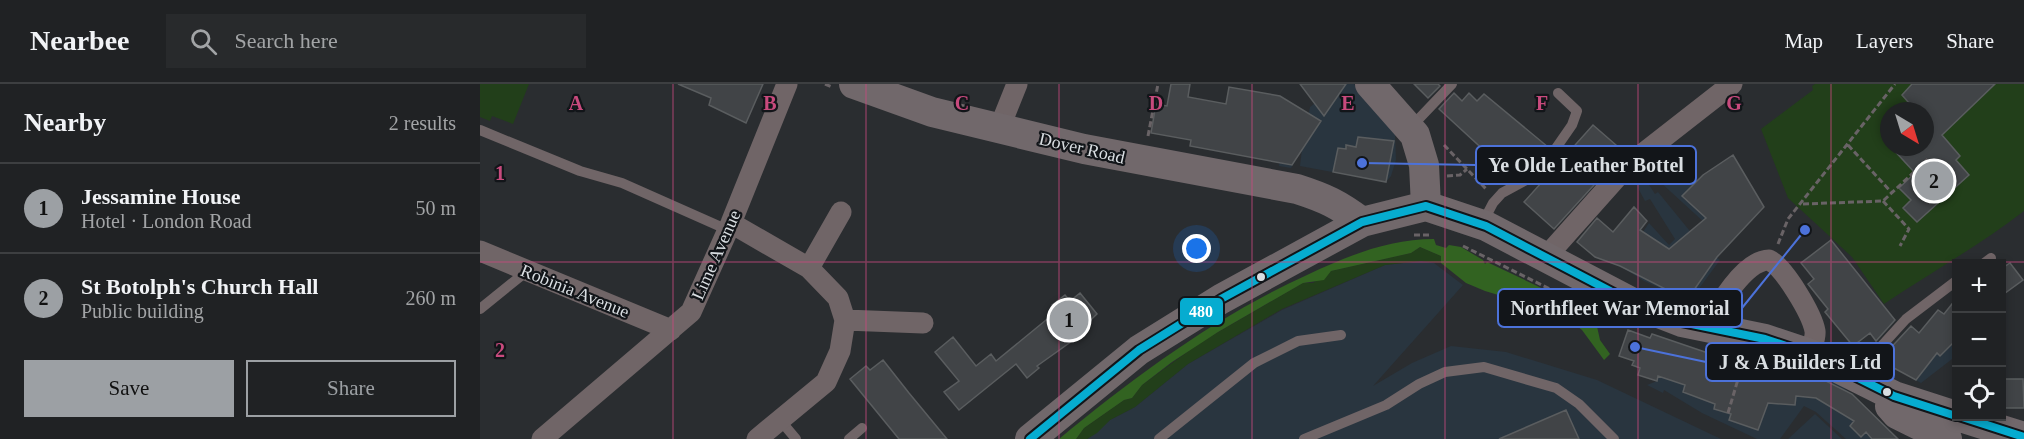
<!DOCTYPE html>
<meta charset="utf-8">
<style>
body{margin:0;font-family:"Times New Roman",serif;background:#282a2c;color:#f1f3f6}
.controls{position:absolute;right:18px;bottom:18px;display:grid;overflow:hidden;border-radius:0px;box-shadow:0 3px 9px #0003}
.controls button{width:54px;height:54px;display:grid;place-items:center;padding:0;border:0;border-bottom:2px solid #3d3f41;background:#202224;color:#f1f3f6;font:30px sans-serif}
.compass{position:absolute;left:1400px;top:18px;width:54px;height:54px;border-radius:50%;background:#202224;box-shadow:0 3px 9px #0003;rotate:142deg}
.you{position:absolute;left:717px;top:165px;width:21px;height:21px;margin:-15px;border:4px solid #fff;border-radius:50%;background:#1a73e8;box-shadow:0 0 0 9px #1a73e833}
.badge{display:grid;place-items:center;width:39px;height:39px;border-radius:50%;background:#9ca0a4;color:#111;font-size:20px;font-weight:700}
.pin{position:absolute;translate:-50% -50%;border:3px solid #fff;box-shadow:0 2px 6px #0006}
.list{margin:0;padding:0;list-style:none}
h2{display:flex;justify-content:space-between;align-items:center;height:78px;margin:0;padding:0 24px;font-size:26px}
h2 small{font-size:20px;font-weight:400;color:#a2a4a6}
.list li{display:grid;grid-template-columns:39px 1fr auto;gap:18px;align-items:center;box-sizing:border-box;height:90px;padding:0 24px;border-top:2px solid #3d3f41}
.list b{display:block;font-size:22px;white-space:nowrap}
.list p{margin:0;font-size:20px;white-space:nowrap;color:#a2a4a6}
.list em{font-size:20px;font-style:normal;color:#a2a4a6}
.actions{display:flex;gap:12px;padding:18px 24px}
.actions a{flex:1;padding:14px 0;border:2px solid #9ca0a4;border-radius:0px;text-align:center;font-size:21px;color:#9ca0a4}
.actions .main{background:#9ca0a4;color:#111}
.icon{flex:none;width:33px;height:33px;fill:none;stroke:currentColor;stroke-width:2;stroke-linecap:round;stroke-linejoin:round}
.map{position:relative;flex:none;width:1544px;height:355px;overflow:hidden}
header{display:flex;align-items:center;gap:36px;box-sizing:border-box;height:84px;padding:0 30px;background:#202224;border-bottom:2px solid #3d3f41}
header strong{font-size:28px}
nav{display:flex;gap:33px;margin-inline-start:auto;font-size:21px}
.search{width:420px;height:54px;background:#282a2c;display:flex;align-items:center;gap:15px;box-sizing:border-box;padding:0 21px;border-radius:0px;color:#a2a4a6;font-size:22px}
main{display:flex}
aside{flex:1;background:#202224}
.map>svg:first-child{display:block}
.built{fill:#29353f}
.green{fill:#223f1a;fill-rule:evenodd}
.forest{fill:#326321}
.building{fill:#414447;stroke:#5a5d5f;stroke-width:1.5}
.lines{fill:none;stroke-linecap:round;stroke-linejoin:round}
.path{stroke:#696366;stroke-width:3;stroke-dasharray:6 3;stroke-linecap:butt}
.lane{stroke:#706567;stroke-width:10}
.street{stroke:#706567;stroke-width:21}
.secondary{stroke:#71686b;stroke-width:30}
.bus-1-casing{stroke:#121519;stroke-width:12}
.bus-1{stroke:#06acd0;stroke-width:8}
.grid{fill:none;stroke:#c84a7d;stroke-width:1.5;stroke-opacity:0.55}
.bus-dot{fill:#d9dee2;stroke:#121519;stroke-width:2}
.labels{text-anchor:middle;stroke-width:4.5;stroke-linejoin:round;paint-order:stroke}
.street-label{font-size:18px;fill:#d9dee2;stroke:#121519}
.grid-label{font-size:20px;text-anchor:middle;font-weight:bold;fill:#c84a7d;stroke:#121519;stroke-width:4.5;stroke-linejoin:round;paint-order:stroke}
.leader{fill:none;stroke:#4c72da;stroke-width:2}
.callout-dot{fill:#4c72da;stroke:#121519;stroke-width:2}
.callout{fill:#121519;stroke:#4c72da;stroke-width:2}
.callout-label{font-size:20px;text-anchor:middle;font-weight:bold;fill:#d9dee2}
.line-badge{stroke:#121519;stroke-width:2}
.badge-label{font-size:16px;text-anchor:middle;font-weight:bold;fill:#fff}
</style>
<header>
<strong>Nearbee</strong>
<div class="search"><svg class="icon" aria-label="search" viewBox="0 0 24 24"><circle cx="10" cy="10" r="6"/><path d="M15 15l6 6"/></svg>Search here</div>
<nav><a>Map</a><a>Layers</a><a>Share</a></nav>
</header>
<main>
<aside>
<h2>Nearby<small>2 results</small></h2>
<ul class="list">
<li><span class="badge">1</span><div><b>Jessamine House</b><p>Hotel · London Road</p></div><em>50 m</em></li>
<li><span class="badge">2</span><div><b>St Botolph's Church Hall</b><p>Public building</p></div><em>260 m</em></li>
</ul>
<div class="actions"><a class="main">Save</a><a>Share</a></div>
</aside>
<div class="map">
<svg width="1544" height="355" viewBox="0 0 1544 355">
<rect width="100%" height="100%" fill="#2a2d30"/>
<path class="built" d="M859,0H874L915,50L916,76L911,92L906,98L820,82L822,65L811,84L799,82L809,17L818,25L826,43L830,23Z
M1184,65L1218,97L1253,71L1284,123L1249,161L1179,97L1164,77Z
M1158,84L1175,110L1178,108L1218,157L1240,176L1212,214L1204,215L1164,197L1140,182L1169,139L1189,161L1195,155L1170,115L1165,117L1151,91Z
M941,177L954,179L983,201L893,302L932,279L971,262L1026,268L1117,296L1241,355H607L630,336L655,323L708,280L802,226L905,181Z
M1458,226L1476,241V272L1441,299L1401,277L1431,242L1439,249Z
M1191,256L1228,269L1229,266L1242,270L1262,279L1344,290L1363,303L1418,355H1366L1336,328L1324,322L1300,355H1277L1222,329L1184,306L1183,309L1167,301L1177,297Z
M1335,330L1362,355H1308Z"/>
<path class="green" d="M0,0H49L33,40L12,32L10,37L0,33Z
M1335,0H1544V127C1500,161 1450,189 1404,220L1372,173L1308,114L1281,45L1333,6L1332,2ZM1409,27H1445V63H1409Z
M940,163L961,172V179L941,177L905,181L802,225L708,280L655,323L630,336L617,349L607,355H596L604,344L644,316L652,314L662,301L721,258L823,199H833L851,187L931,169Z"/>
<path class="forest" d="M954,155L956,161L966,164L969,161L981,163L1003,176L1005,180L1007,178L1114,229L1120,256L1130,270L1124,276L1102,246L1082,230L1005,207L986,199L961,179V172L940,163L931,169L851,187L844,196L823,199L738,248L692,278L662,301L652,314L644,316L604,344L596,355H579C657,291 735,233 827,191C867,172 909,155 954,155Z"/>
<path class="building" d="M198,0H283L266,39L229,21L231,14Z
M691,0H710L708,13L746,20L749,3L800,12L841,37L812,81L710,62L711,56L671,49L676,20L687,22Z
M820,0H866L844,32Z
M934,0H958L960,2L948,14Z
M1432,0H1515L1462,51L1480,72L1476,76L1489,91L1437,138L1423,124L1431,116L1419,104L1435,89L1411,63H1445V27H1436L1422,11Z
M974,9L982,17L989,9L997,17L1004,10L1068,63L1054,79L1033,93L959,25Z
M1113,41L1144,68L1074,145L1044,118Z
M878,53L914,57L906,98L853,88L858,64L866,65V61L876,63Z
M1253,71L1284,123L1237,173L1207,216L1140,182L1115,173L1097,158L1117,134L1133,148L1154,123L1167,137L1160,146L1189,165L1226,134L1202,112L1223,91Z
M1351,156L1415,236L1396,257L1390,249L1373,262L1345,228L1348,225L1328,200L1334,195L1321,179Z
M1530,179L1543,196L1521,212V185Z
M600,209L617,230L597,249L599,252L557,282L559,284L547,294L536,280L479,326L464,308L479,297L455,268L473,253L496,282L511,270L516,277L577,227L572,221L585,211L590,217Z
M1476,215V256L1460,272L1457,269L1436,296L1401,277L1406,272L1405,270L1431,242L1439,249L1458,226L1464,230Z
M1148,246L1170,254L1172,250L1228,269L1229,266L1261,279L1328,288L1372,310L1418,355H1392L1386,348L1381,353L1370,342L1374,337L1336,314L1316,312L1315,321L1288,319L1278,346L1249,336L1251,330L1234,325L1235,320L1203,308L1205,301L1178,292L1177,297L1158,291L1160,284L1152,281L1154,277L1139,272Z
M403,276L429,309L467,355H419L370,295L386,282L390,286Z
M1521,295H1543L1544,324H1521Z
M1086,326L1099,355H1019Z"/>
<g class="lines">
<path class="path" d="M345,0L352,3
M668,52L678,0
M964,61L1007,106
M1368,61L1412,109
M967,92L980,91L987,85
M1403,117L1429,145L1420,162
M1323,120L1403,117L1448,75
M934,151H951
M1298,160L1308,135L1415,0
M983,162L1084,212
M1248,329L1264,275"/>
<path class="lane" d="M931,43L972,0
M0,46L100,87L142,99L248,146
M1002,140L1013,119L1022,109L1048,95L1067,77L1092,41L1097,27L1078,9
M1503,180L1511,174
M0,225L47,187
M1376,290L1426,235L1476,197
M300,336L316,355
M369,355L382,344
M679,355L774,279L818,257L861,251
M824,355L906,321L939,300L965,288L1004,283L1076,304L1099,320L1134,355"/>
<path class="street" d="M519,45L537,0
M251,139L329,184L358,214L365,236L360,267L346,298L277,355
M0,167L191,246
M1065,174L1147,82L1252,0
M329,184L361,128
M365,236L443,239
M1228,244C1236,223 1265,176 1289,176C1304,183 1332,230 1335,247C1336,254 1332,262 1330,270
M62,355L211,228L251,139L307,0"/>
<path class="secondary" d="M374,0L452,28L604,65L817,105C845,114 858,120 882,138
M890,0L935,51L944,81L946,122
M1410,322L1417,330L1467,355
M1477,332L1544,353
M550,355L659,266L741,215L882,138L946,122L1006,142L1153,219L1202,238L1285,255L1330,270L1414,312L1476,332"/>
<g class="bus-1-casing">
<path id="bus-1" d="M1479,332L1544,353
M550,355L659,266L741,215L882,138L946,122L1006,142L1153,219L1202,238L1285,255L1330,270L1414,312L1476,332"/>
</g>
<use href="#bus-1" class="bus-1"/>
</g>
<path class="grid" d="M193,0V355M386,0V355M579,0V355M772,0V355M965,0V355M1158,0V355M1351,0V355M0,178H1544"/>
<g class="bus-dot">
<circle cx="781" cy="193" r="5"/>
<circle cx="1407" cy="308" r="5"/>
</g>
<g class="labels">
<g class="street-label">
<text transform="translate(602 64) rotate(13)" y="6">Dover Road</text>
<text transform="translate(236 171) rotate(-66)" y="6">Lime Avenue</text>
<text transform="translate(95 207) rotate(22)" y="6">Robinia Avenue</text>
</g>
</g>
<g class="grid-label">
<text x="96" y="26">A</text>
<text x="290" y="26">B</text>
<text x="482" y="26">C</text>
<text x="676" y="26">D</text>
<text x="868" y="26">E</text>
<text x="1062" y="26">F</text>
<text x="1254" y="26">G</text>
<text x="20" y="96">1</text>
<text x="20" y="273">2</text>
</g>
<path class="leader" d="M882 79L996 81M1325 146L1262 224M1155 263L1226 278"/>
<g class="callout-dot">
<circle cx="882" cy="79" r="6"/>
<circle cx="1325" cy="146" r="6"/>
<circle cx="1155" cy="263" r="6"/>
</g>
<g class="callout">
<rect x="996" y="62" width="220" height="38" rx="6"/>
<rect x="1018" y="205" width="244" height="38" rx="6"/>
<rect x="1226" y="259" width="188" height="38" rx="6"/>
</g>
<g class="callout-label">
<text x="1106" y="88">Ye Olde Leather Bottel</text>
<text x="1140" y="231">Northfleet War Memorial</text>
<text x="1320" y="285">J &amp; A Builders Ltd</text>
</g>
<rect class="line-badge" x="699" y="213" width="45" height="29" rx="6" fill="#06acd0"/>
<g class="badge-label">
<text x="721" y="233">480</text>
</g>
</svg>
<div class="controls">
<button>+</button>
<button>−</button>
<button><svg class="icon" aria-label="locate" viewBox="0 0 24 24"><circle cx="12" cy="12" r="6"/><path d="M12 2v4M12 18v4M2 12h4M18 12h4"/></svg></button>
</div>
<svg class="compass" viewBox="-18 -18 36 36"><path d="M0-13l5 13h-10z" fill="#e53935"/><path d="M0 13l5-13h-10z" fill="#a2a4a6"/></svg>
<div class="you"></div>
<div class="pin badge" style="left:589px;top:236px">1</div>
<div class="pin badge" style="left:1454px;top:97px">2</div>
</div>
</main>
